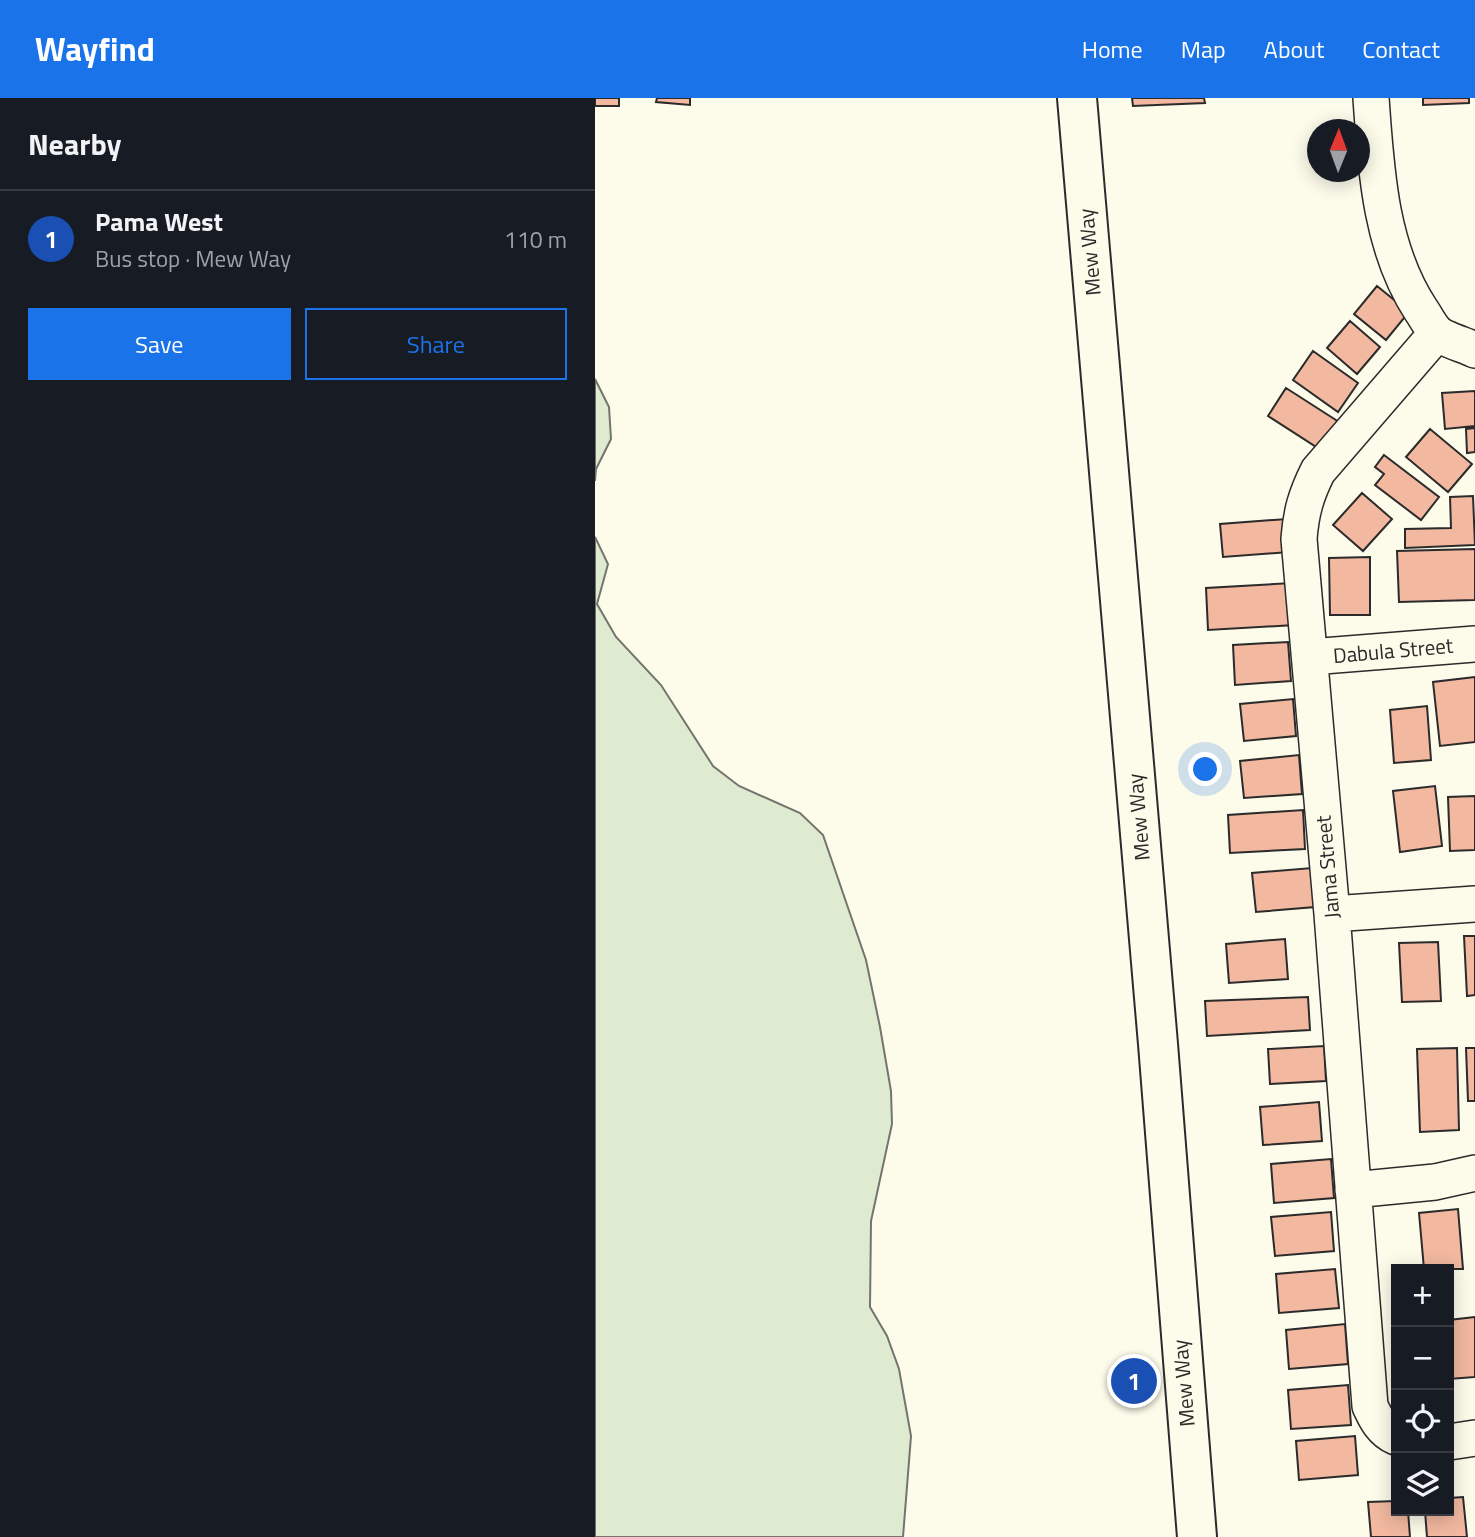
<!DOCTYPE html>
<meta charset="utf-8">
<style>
body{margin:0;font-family:"Titillium Web",sans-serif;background:#242831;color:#f1f3f6}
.controls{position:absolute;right:21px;bottom:21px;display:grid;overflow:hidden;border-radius:0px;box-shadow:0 4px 18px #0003}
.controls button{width:63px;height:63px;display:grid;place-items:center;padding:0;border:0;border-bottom:2px solid #363941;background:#171b24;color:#f1f3f6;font:35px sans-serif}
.compass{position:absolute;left:712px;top:21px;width:63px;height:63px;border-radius:50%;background:#171b24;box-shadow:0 4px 18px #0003;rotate:1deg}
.you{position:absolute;left:611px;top:672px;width:24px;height:24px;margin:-18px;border:5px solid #fff;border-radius:50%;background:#1a73e8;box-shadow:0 0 0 10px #1a73e833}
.badge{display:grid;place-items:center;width:46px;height:46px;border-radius:50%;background:#1a73e8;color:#fff;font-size:23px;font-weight:700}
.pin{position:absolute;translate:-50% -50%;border:4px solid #fff;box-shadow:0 2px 7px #0006}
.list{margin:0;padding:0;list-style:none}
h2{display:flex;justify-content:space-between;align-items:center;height:91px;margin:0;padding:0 28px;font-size:30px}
h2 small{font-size:23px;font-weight:400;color:#9ea1a6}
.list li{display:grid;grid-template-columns:46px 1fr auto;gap:21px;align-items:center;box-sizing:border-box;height:98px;padding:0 28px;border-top:2px solid #363941}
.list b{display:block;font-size:26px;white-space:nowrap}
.list p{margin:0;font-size:23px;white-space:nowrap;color:#9ea1a6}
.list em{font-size:23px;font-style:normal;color:#9ea1a6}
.actions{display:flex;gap:14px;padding:21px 28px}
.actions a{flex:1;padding:16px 0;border:2px solid #1a73e8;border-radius:0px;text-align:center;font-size:24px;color:#1a73e8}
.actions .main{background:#1a73e8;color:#fff}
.icon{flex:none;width:38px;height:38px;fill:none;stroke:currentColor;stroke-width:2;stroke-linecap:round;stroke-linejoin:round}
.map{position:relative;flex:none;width:880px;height:1439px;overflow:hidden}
header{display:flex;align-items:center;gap:42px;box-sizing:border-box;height:98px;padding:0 35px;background:#1a73e8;color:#fff}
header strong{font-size:33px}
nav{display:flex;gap:38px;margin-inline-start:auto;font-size:24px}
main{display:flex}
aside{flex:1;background:#171b24}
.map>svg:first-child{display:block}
.green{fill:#deebd1;stroke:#74746e;stroke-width:2}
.building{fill:#f2b8a0;stroke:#2b2b2b;stroke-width:2}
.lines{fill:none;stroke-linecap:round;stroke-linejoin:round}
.street-casing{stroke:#2b2b2b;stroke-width:38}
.primary-casing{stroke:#2b2b2b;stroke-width:42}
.street{stroke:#fdfbea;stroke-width:35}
.primary{stroke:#fdfbea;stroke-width:38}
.labels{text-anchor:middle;stroke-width:5;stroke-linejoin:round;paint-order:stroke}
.street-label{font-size:21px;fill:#2b2b2b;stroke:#fdfbea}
</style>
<header>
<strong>Wayfind</strong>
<nav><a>Home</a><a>Map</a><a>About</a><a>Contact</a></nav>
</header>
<main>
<aside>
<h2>Nearby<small></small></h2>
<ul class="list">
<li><span class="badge" style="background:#1a4fb4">1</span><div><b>Pama West</b><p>Bus stop · Mew Way</p></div><em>110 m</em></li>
</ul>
<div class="actions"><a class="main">Save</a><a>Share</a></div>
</aside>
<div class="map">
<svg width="880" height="1439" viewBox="0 0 880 1439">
<rect width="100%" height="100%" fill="#fdfbea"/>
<path class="green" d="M0,281L14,309L16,341L1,371L0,383Z
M0,439L13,466L2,506L21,539L66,587L118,668L144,688L205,715L228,737L271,862L285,929L296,993L297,1026L276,1123L275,1209L292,1238L304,1271L316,1338L308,1439H0Z"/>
<path class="building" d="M0,0H24V8H0Z
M62,0H95V7L61,4Z
M537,0H609L610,5L538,8Z
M828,0H874V5L828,7Z
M782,188L814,214L791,242L759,216Z
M755,223L785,249L762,276L732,250Z
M718,253L763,285L743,314L698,282Z
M691,290L744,324L726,352L673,318Z
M880,293V328L850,331L847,295Z
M880,330V354L872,355L871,331Z
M835,331L877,366L853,394L811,359Z
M789,357L844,399L826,422L780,387L789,376L780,369Z
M767,395L797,421L768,453L738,427Z
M878,398L880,447L810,450V431L856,430L855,399Z
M692,421L694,454L628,459L625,426Z
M880,451V502L804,504L802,453Z
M775,459V517H735L734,460Z
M697,485L700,527L613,532L611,490Z
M693,544L696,583L640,587L638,547Z
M880,579V644L845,648L838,584Z
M698,601L701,638L649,643L645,606Z
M832,608L836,662L799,665L795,612Z
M704,657L707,696L649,700L645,663Z
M840,688L847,748L805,754L798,693Z
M880,698V752L855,753L853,699Z
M708,712L710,751L635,755L633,717Z
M717,770L720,809L661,814L657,775Z
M869,838H880V897L872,898Z
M690,841L693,881L634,885L631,846Z
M843,844L846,903L807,904L804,845Z
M713,899L715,932L612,938L610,903Z
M729,948L731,983L675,986L673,951Z
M862,950L864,1032L825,1034L822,951Z
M871,950H880V1003H873Z
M724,1004L727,1043L668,1047L665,1009Z
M736,1061L739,1100L679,1105L676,1066Z
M863,1111L868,1171H829L824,1115Z
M736,1114L739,1153L680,1158L676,1119Z
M740,1171L744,1210L684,1215L681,1176Z
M880,1219V1279L854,1281V1222Z
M750,1226L753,1266L694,1271L691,1232Z
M753,1287L756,1327L696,1331L693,1292Z
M760,1338L763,1377L704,1382L701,1343Z
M868,1399L872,1439H832L830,1413H854V1400Z
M801,1403V1413H813L815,1439H776L773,1404Z"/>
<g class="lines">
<g class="street-casing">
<path id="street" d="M776,0C781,71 785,150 826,212C831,219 835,228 841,234C848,241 870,247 880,252
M715,559L880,546
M737,816L880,806
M758,1092L840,1084L880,1075
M801,1339C787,1333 781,1321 775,1308L737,816L704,441C706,414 711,397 723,373L842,235
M854,1344L880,1340"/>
</g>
<g class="primary-casing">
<path id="primary" d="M482,0L563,946L602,1439"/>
</g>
<use href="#street" class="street"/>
<use href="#primary" class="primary"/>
</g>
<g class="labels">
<g class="street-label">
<text transform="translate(495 154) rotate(-95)" y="7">Mew Way</text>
<text transform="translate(798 553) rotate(-5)" y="7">Dabula Street</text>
<text transform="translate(544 719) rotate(-95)" y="7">Mew Way</text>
<text transform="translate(733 769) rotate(-95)" y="7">Jama Street</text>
<text transform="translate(589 1285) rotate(-95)" y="7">Mew Way</text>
</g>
</g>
</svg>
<div class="controls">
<button>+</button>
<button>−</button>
<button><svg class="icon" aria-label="locate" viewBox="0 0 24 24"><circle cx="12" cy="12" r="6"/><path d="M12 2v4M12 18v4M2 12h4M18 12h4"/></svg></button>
<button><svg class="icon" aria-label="layers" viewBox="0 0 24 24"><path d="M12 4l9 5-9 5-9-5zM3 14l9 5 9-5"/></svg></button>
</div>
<svg class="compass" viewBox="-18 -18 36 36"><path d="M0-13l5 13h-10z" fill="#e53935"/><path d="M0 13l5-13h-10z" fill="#9ea1a6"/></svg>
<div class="you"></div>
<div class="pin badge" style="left:539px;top:1283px;background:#1a4fb4">1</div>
</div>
</main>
